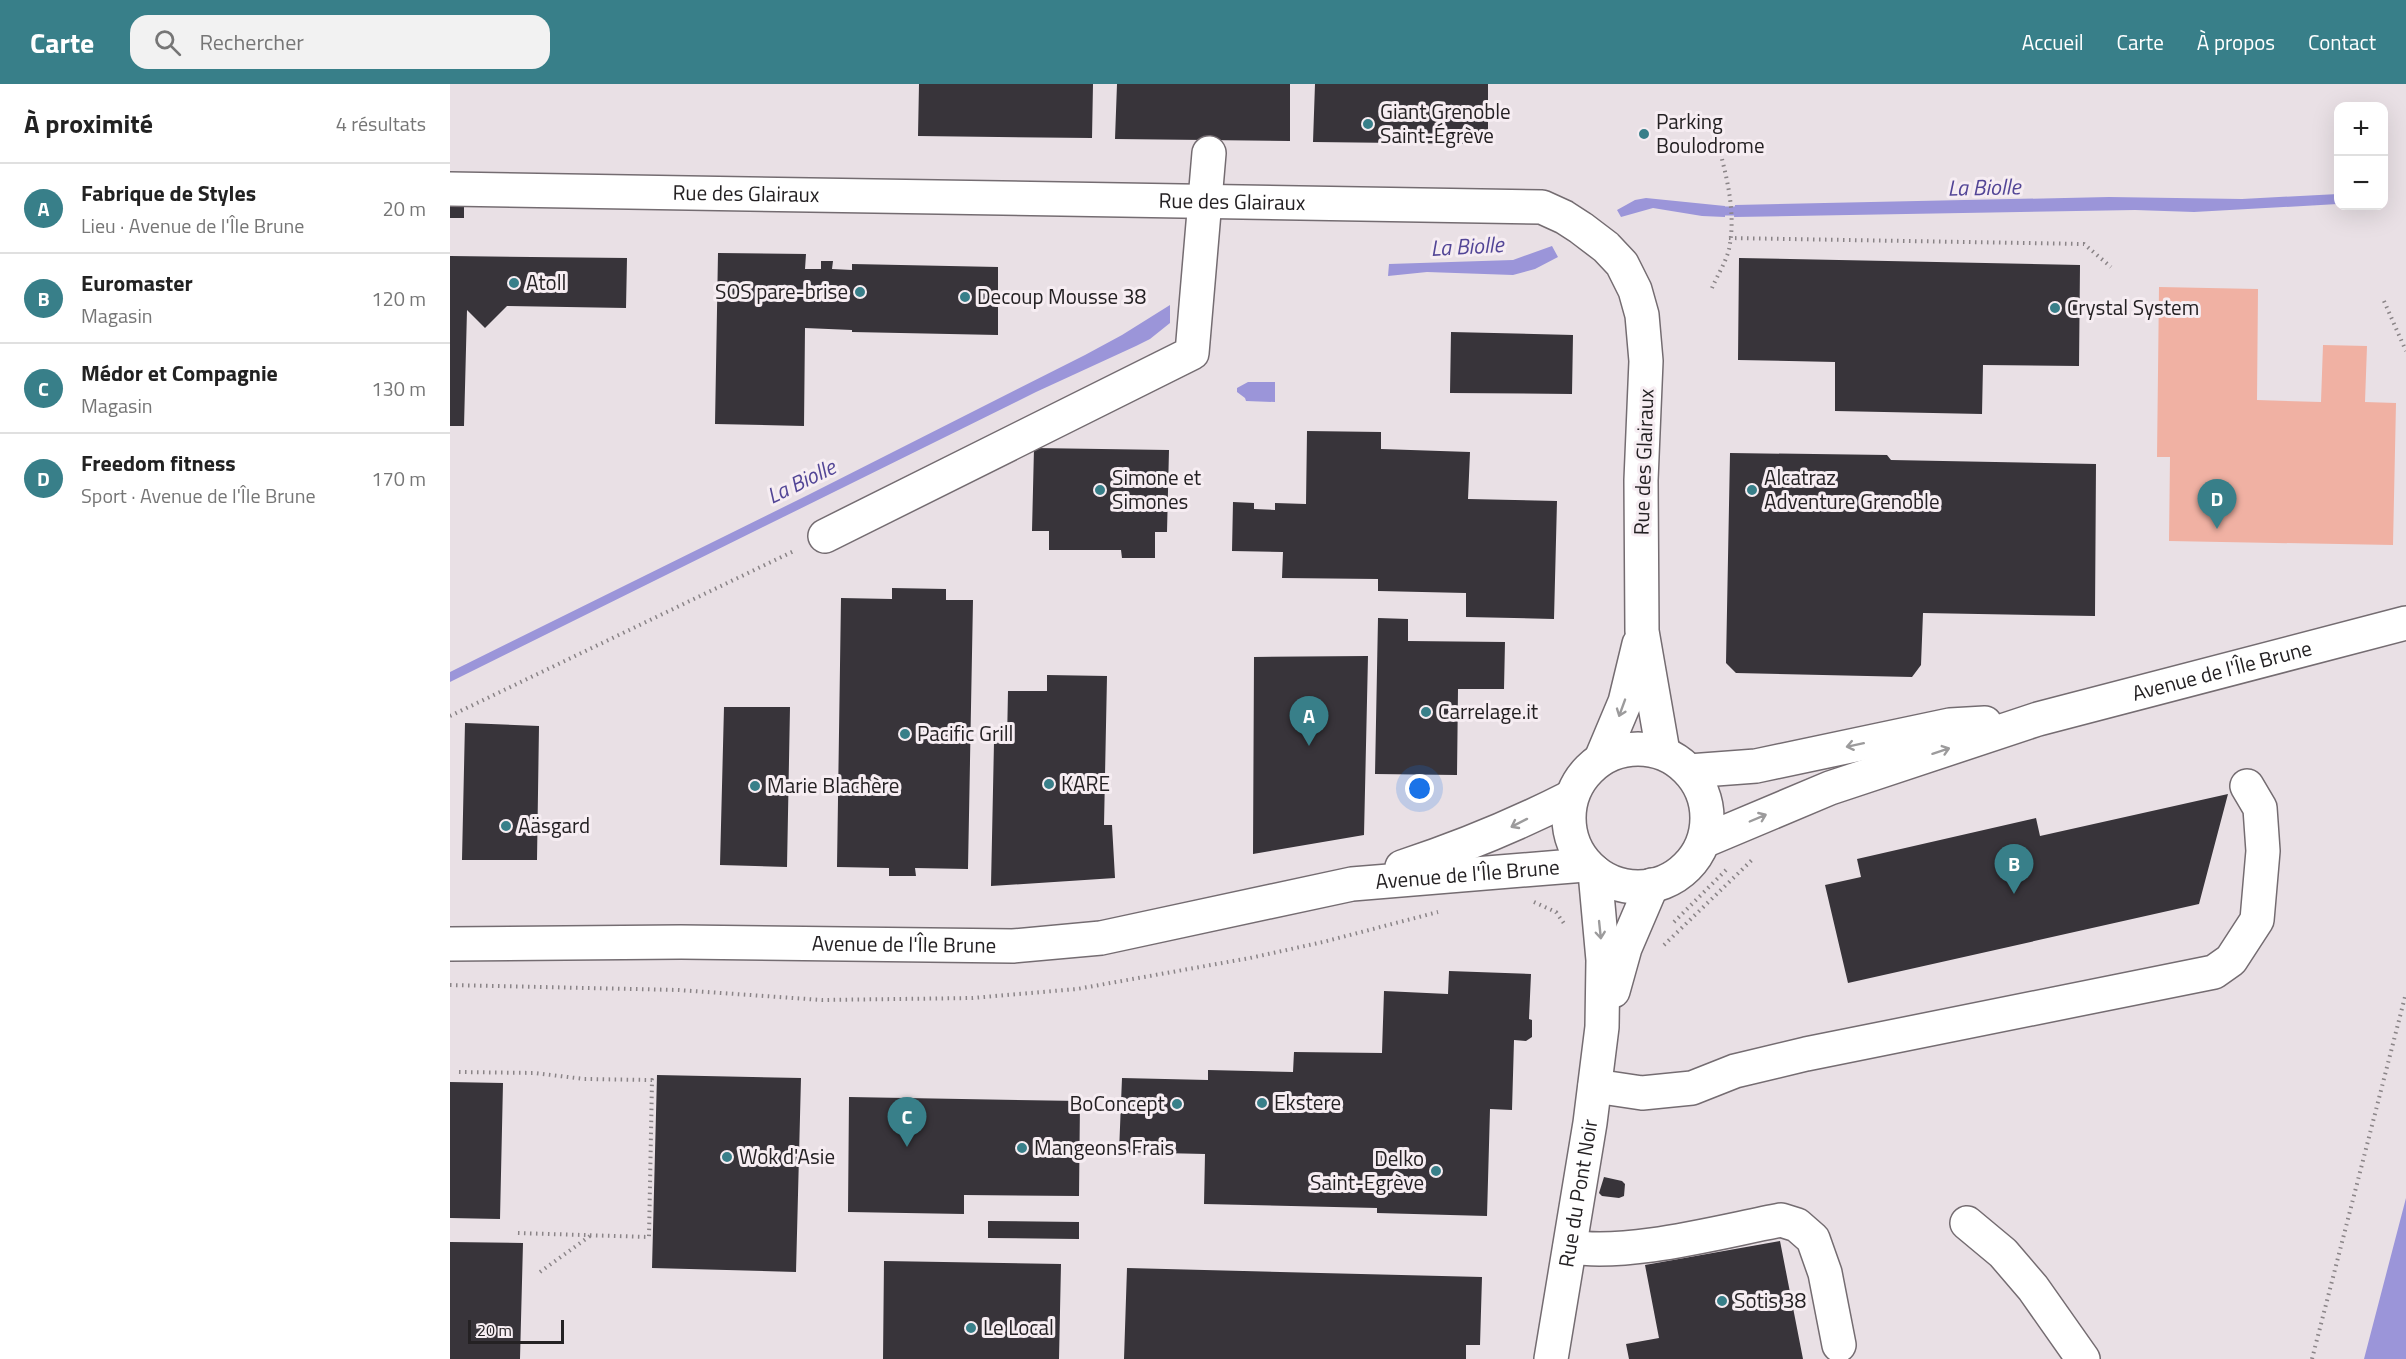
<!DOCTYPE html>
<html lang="fr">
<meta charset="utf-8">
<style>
body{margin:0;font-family:"Titillium Web",sans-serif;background:#f2f2f2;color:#222}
.controls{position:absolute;right:18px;top:18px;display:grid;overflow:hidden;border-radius:12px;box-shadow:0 6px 24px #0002}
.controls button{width:54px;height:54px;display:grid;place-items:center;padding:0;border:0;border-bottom:2px solid #e0e0e0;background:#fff;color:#222;font:30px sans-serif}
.scale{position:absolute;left:18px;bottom:15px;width:96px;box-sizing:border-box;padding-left:6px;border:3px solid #242123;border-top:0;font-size:16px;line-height:21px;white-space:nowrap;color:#242123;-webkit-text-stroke:4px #f6edf2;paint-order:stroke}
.you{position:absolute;left:970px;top:705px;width:21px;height:21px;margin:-15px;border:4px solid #fff;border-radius:50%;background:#1a73e8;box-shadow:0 0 0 9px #1a73e833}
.badge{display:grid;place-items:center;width:39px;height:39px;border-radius:50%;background:#387f89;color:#fff;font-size:20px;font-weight:700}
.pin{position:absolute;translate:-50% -50px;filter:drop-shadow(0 2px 3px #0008)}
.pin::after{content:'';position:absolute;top:32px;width:21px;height:18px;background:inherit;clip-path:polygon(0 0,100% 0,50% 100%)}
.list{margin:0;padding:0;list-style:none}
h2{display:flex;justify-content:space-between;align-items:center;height:78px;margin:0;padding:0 24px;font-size:26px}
h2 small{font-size:20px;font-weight:400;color:#767676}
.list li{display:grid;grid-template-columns:39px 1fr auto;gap:18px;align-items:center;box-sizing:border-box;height:90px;padding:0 24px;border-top:2px solid #e0e0e0}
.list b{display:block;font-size:22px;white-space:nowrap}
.list p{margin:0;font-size:20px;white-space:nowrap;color:#767676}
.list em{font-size:20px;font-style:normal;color:#767676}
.icon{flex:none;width:33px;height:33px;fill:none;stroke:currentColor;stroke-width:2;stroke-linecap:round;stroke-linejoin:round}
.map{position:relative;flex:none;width:1956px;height:1275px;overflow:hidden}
header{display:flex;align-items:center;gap:36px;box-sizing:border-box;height:84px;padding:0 30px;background:#387f89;color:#fff}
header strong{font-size:28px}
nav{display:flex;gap:33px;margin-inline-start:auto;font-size:21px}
.search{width:420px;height:54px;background:#f2f2f2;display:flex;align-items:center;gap:15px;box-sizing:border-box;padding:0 21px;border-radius:18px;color:#767676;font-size:22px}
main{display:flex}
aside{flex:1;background:#fff}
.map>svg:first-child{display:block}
.green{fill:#f0b1a3}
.water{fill:#9b95d9}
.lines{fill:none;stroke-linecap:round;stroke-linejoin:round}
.stream{stroke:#9b95d9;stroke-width:9}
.building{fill:#38343a}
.minor-casing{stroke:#746c71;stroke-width:36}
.path{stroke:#8a8487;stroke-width:4;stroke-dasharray:1.5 4.5;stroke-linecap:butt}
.minor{stroke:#fff;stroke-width:33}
.oneway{stroke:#9c9b9c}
.poi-dot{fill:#387f89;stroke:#f6edf2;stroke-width:2}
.labels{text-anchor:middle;stroke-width:6;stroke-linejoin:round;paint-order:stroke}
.poi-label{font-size:21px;fill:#242123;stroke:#f6edf2;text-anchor:start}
.street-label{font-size:21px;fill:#242123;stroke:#f6edf2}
.water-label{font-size:22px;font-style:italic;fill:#524596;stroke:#f6edf2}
</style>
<header>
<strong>Carte</strong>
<div class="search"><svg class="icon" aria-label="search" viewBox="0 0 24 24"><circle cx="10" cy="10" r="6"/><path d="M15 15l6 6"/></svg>Rechercher</div>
<nav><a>Accueil</a><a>Carte</a><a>À propos</a><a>Contact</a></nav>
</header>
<main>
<aside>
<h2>À proximité<small>4 résultats</small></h2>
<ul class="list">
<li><span class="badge">A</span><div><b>Fabrique de Styles</b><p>Lieu · Avenue de l'Île Brune</p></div><em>20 m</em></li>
<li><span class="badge">B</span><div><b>Euromaster</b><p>Magasin</p></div><em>120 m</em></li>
<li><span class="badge">C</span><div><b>Médor et Compagnie</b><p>Magasin</p></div><em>130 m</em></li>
<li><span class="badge">D</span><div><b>Freedom fitness</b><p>Sport · Avenue de l'Île Brune</p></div><em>170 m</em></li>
</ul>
</aside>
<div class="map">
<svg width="1956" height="1275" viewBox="0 0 1956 1275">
<rect width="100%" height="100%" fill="#e9e0e5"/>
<path class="green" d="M1709,203L1808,205L1807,316L1871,318L1873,261L1917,262L1915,318L1946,319L1943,461L1719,457L1720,373H1707Z"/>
<path class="water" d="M1888,110V120L1744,128L1685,126L1284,133L1285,121L1659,113L1792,115Z
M1196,114L1275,122V133L1252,132L1203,124L1171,133L1167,126L1185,116Z
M1102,162L1108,173L1085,185L1063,191L977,188L938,192L939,180L1063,176Z
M720,221V239L700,255L686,262L586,308L0,598V588L358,411L635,271L672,251Z
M798,298H825V318L796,317L795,314L787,308V304Z
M1956,1114V1275H1914Z"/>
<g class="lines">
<path class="stream" d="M1264,127H1295"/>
</g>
<path class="building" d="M469,0H643L642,54L468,52Z
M667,0H840V57L665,55Z
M865,0H1038V60L863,58Z
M0,123H14V134H0Z
M268,169L356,170L355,185H371V177H383L382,185L402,186V180L548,183V251L402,248V246L355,244L354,342L265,340Z
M0,172L177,174L176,224L57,222L35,244L17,226L14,342H0Z
M1289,174L1630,181L1629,282L1533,281L1532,330L1385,327V278L1288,276Z
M1001,248L1123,251L1122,310L1000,309Z
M857,347L931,348V365L1020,368L1018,415L1107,417L1104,535L1016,533V509L928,507V495L832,494L833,468L782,467L783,418L804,419V425L825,426V419L856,420Z
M584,364L719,366L717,448H705V474H672L671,466H599V447H582Z
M1280,369L1437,371L1441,376L1646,380L1645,532L1473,529L1471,581L1462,593L1286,589L1276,579Z
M442,504L496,505V516H523L518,785L465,784L466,792H439V784L387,783L391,514L442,515Z
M928,534L958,535V557L1055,558L1054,605H1008L1007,691L925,690Z
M918,572L914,751L803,770L804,573Z
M597,591L657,592L654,741H662L665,794L541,802L544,658H557L558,607H597Z
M274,623H340L337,783L270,781Z
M15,639L89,642L87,776H12Z
M1778,710L1749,820L1398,899L1375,801L1411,793L1407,775L1586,734L1590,752Z
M999,887L1081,890L1079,935L1082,936V953L1076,957L1064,956L1062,1026L1040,1025L1037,1132L927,1129V1124L754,1120L755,1070L669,1068L672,994L758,996V986L843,988L844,968L932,969L934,907L998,910Z
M207,991L351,994L346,1188L202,1184Z
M0,998L53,999L50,1135L0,1134Z
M399,1013L630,1017L629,1112L514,1111V1130L398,1128Z
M1154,1093L1172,1097L1175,1100L1174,1112L1169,1114L1152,1112L1149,1109Z
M538,1137L629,1138V1155L538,1154Z
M1330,1157L1353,1275H1179L1176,1260L1209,1254L1195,1181Z
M0,1158L73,1159L70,1275H0Z
M434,1177L611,1180L609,1275H433Z
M677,1184L1032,1193L1030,1261H1016V1275H674Z"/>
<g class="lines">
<g class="minor-casing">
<g id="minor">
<path id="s1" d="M0,105L1092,123L1114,133L1131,144L1156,163L1172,180L1185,206L1192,231L1196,277L1191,396L1192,547L1213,668"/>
<path d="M375,452L742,269L759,69"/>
<circle cx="1188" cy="734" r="69"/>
<path d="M1151,675L1175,618L1189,560"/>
<path d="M1239,687L1306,682L1500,641L1535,639"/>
<path id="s2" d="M1254,757L1380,704L1588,635L1956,539"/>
<path d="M952,783C1013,763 1064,742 1121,713"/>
<path id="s3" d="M0,860L231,858L563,862L651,854L902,800L1135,781"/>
<path d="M1163,907L1175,864L1202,801"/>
<path d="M1145,1002L1192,1009L1242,1004L1285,987L1356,970L1764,888L1781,876L1807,836L1813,767L1810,724L1797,702"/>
<path d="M1517,1139L1553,1169L1583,1204L1633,1275"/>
<path d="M1120,1163C1181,1172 1268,1148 1331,1136L1347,1141L1363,1155L1375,1189L1389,1261"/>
<path id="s4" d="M1101,1275L1140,1039L1152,943L1153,876L1145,788"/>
</g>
</g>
<path class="path" d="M1279,154L1634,160L1661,183
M1262,204C1267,192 1276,178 1279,165C1287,126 1275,86 1265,49
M1934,217L1956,267
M0,632L346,466
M1084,818L1106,828L1115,841
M1224,838L1278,784
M1214,861L1304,774
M0,901L228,906L372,916L522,914L627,905L800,874L873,858L988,828
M9,988L85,989L134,995L202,996L199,1153L66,1149
M90,1188L140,1152
M1862,1275L1956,909"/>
<use href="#minor" class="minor"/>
</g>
<defs><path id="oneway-shaft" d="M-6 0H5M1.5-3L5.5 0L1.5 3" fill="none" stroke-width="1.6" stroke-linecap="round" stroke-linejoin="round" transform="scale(1.5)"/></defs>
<g class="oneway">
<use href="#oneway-shaft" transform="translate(1172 624) rotate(110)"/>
<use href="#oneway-shaft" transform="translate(1405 661) rotate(168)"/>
<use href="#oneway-shaft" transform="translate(1491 667) rotate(-18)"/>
<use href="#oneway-shaft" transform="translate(1308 734) rotate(-23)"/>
<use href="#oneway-shaft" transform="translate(1069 739) rotate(153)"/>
<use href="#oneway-shaft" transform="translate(1150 846) rotate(84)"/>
</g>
<g class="poi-dot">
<circle cx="918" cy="40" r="6"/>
<circle cx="1194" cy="50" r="6"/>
<circle cx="64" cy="199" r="6"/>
<circle cx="410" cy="208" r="6"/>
<circle cx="515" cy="213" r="6"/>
<circle cx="1605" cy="224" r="6"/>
<circle cx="650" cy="406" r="6"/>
<circle cx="1302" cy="406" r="6"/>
<circle cx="976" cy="628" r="6"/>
<circle cx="455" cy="650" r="6"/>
<circle cx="599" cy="700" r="6"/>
<circle cx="305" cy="702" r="6"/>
<circle cx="56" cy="742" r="6"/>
<circle cx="812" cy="1019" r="6"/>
<circle cx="727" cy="1020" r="6"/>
<circle cx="572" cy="1064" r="6"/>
<circle cx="277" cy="1073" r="6"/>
<circle cx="986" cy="1087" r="6"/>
<circle cx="1272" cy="1217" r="6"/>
<circle cx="521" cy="1244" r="6"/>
</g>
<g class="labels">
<g class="poi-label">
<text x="930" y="35">Giant Grenoble<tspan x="930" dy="24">Saint-Égrève</tspan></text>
<text x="1206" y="45">Parking<tspan x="1206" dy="24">Boulodrome</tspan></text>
<text x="76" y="206">Atoll</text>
<text x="398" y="215" text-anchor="end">SOS pare-brise</text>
<text x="527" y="220">Decoup Mousse 38</text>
<text x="1617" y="231">Crystal System</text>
<text x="662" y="401">Simone et<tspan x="662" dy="24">Simones</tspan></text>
<text x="1314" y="401">Alcatraz<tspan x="1314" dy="24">Adventure Grenoble</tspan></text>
<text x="988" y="635">Carrelage.it</text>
<text x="467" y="657">Pacific Grill</text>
<text x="611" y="707">KARE</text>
<text x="317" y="709">Marie Blachère</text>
<text x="68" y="749">Aäsgard</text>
<text x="824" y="1026">Ekstere</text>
<text x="715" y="1027" text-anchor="end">BoConcept</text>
<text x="584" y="1071">Mangeons Frais</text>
<text x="289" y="1080">Wok d'Asie</text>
<text x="974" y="1082" text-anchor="end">Delko<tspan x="974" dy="24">Saint-Egrève</tspan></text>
<text x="1284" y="1224">Sotis 38</text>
<text x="533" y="1251">Le Local</text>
</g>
<g class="street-label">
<text dy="7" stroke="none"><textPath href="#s1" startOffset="296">Rue des Glairaux</textPath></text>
<text dy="7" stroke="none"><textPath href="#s1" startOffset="782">Rue des Glairaux</textPath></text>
<text transform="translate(1194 378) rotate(-88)" y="7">Rue des Glairaux</text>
<text dy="7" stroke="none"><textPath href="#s2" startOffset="546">Avenue de l'Île Brune</textPath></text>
<text dy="7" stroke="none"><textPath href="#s3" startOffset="1024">Avenue de l'Île Brune</textPath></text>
<text dy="7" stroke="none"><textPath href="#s3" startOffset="454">Avenue de l'Île Brune</textPath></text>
<text dy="7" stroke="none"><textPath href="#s4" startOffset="168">Rue du Pont Noir</textPath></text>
</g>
<g class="water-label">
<text transform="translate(1534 103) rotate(-1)" y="8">La Biolle</text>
<text transform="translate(1017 162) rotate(-3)" y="8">La Biolle</text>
<text transform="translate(351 397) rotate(-26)" y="8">La Biolle</text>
</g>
</g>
</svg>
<div class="controls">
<button>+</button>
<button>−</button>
</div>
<div class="scale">20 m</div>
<div class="you"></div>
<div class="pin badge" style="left:859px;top:662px">A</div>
<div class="pin badge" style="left:1564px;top:810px">B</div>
<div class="pin badge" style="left:457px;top:1063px">C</div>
<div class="pin badge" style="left:1767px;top:445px">D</div>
</div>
</main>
